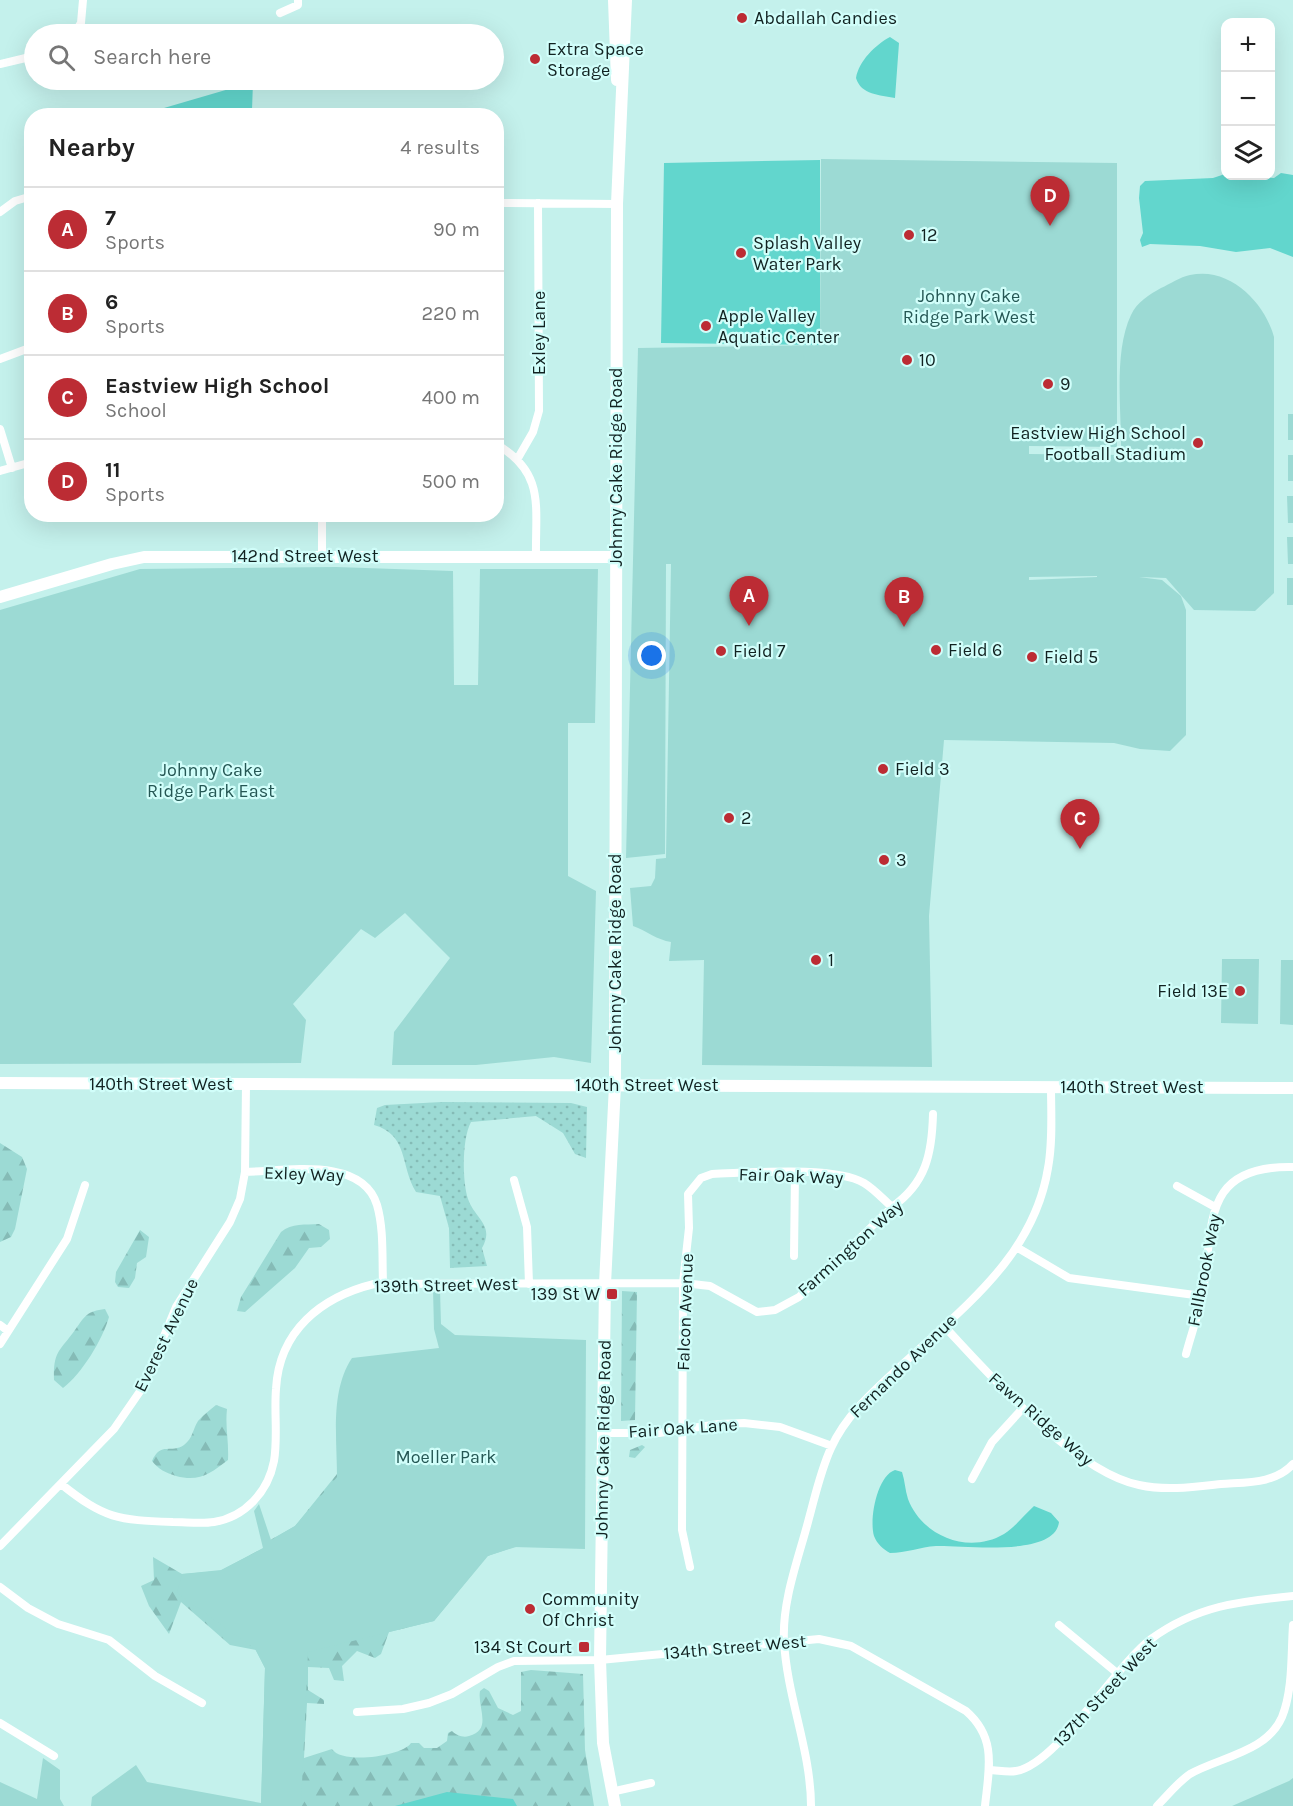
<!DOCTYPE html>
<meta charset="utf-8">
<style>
body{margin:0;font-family:Karla,sans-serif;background:#f6f6f6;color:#222}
.controls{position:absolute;right:18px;top:18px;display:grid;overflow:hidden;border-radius:12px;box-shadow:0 6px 24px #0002}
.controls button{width:54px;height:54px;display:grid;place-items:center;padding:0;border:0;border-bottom:2px solid #e0e0e0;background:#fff;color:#222;font:30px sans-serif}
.you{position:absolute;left:652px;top:656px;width:21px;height:21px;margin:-15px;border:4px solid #fff;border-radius:50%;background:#1a73e8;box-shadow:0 0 0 9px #1a73e833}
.badge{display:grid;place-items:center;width:39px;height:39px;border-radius:50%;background:#bc2c34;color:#fff;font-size:20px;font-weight:700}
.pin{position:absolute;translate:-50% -50px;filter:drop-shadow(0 2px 3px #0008)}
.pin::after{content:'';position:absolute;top:32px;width:21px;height:18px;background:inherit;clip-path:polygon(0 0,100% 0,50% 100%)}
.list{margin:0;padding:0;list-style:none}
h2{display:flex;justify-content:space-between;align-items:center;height:78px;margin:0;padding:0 24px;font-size:26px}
h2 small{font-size:20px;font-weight:400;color:#767676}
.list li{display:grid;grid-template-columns:39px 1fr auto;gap:18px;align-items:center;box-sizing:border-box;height:84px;padding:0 24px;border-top:2px solid #e0e0e0}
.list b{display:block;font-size:22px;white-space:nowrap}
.list p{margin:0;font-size:20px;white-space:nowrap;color:#767676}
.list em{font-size:20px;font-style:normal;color:#767676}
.icon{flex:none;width:33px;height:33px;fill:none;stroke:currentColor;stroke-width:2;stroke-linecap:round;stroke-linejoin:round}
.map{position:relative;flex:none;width:1293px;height:1806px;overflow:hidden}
.search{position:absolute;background:#fff;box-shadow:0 6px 24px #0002;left:24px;top:24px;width:480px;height:66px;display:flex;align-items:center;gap:15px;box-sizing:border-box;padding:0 21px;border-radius:33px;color:#767676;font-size:22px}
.panel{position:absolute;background:#fff;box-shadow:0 6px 24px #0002;left:24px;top:108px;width:480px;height:414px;border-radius:24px}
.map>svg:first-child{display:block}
.grass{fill:url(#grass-dots)}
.forest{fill:url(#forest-firs)}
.park{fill:#9cdad4;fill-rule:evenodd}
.water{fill:#62d6cd}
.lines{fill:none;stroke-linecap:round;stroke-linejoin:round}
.street{stroke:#fff;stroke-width:8}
.secondary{stroke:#fff;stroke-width:12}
.poi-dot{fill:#bc2c34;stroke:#d1fefa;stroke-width:2}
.labels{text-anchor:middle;stroke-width:4.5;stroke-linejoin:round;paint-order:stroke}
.poi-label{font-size:18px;fill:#112221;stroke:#d1fefa;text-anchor:start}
.park-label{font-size:18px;fill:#255754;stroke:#d1fefa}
.street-label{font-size:18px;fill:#112221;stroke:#d1fefa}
</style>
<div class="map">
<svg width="1293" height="1806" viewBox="0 0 1293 1806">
<defs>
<pattern id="grass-dots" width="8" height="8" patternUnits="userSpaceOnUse" patternTransform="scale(1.5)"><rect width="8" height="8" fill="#9cdad4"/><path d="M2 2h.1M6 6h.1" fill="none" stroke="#85bbb6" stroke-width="1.8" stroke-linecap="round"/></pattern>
<pattern id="forest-firs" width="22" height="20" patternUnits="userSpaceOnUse" patternTransform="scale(1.5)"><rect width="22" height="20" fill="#9cdad4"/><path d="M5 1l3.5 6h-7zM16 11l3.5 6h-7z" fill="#85bbb6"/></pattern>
</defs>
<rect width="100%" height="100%" fill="#c4f1ec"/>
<path class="grass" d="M442,1102L571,1103L587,1107L586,1158L575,1154L563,1133L536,1116L471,1122C462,1138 462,1181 468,1199C475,1219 495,1225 482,1248L487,1266L450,1268L449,1228L440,1196L416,1192C400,1166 409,1135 374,1125L377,1108L385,1105Z"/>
<path class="forest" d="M0,1143L22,1157L27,1169L15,1229L11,1237L0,1242Z
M319,1224L329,1230L330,1239L321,1247L309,1248L295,1268L245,1312L237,1311L241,1297L281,1232C292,1223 305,1225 319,1224Z
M140,1230L149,1237L146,1257L137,1263L135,1278L129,1288L118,1287L115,1282L116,1272Z
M622,1291L637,1292L635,1420L621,1421Z
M105,1309L109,1317C103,1339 81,1375 63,1388L54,1380C53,1351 60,1351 75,1330C85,1316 87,1311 105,1309Z
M216,1405L227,1409C225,1427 229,1441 228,1460C210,1474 199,1482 176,1476C166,1473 158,1469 152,1461C161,1441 171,1454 184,1445C193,1438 192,1431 198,1421C203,1415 210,1410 216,1405Z
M642,1445L645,1447L635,1458L629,1457L630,1450Z
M337,1474L516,1547L487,1556L434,1621L389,1632L381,1654L375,1658L357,1651L342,1666L344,1681L334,1680L329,1668L308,1667V1690L324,1700V1704L307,1703L304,1758L332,1749C342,1765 403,1756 411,1743H419L424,1748H437L447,1741L448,1733L452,1731C456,1735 463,1738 469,1736C493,1730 477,1707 480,1691L484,1688L489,1691L498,1708L513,1715L521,1711V1672L531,1670L583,1674L585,1750L594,1806H261L265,1668L256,1650L230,1645L181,1602L169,1634L149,1606L141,1586L154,1580L153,1557L182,1574L221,1570L264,1548L272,1539L295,1526Z"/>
<path class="park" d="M821,159L1117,163V447L1029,446V454L1121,455C1122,413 1113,353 1131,315C1136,303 1150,294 1161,288C1170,284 1180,277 1190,275C1230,266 1265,303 1274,337V593L1255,611L1194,610L1166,578L1139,577L1162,580L1181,596L1186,610V735L1170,751L1140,749L1114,743L944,740L929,916L932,1067L702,1065L704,960L669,961L671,942C657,940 647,931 633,926L630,888L651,886L655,878L656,859L666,858L671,564H666L665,854L626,858L638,348L820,345ZM1029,577L1097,576V577L1029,580Z
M1288,414H1293V440H1288Z
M1288,455H1293V481H1288Z
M1287,496H1293V523H1288Z
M1287,537H1293V564H1288Z
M336,567L453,571L454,685H478L480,569H598L595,723H568V876L596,891L591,1063L554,1057L476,1065H392L394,1032L450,958L405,913L375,938L361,929L293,1004L306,1020L301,1063L0,1064V610L140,569Z
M1287,578H1293V605H1287Z
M1222,959H1259L1258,1024L1221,1023Z
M1281,960H1293V1025L1280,1024Z
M433,1289L440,1290L441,1324L455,1335L586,1340L585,1549L514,1547L488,1556L434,1621L308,1652L301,1806H91L92,1797L136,1765L147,1782L261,1803L265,1668L255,1649L177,1593L182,1574L220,1571L263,1548L254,1511L259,1504L271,1540L295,1526L337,1477C337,1438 330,1391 352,1358L439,1348L434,1329Z
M43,1758L60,1770V1799L64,1806H0V1782L37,1799Z
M1293,1778V1806H1232L1289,1781Z"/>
<path class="water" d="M890,37L899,43L895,98C880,95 861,95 856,78C859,61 875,45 890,37Z
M253,82L252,110L164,108Z
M820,160V345L661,343L664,163Z
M1281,173L1293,175V257L1270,248L1236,252L1200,246L1150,244L1142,247L1140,240L1143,233L1139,198L1140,186L1145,181L1213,178L1225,174L1274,178Z
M895,1470L902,1472C905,1481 905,1490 908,1499C922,1536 968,1555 1004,1534C1016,1526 1023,1516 1034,1506L1051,1513L1059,1522C1055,1558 962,1545 936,1546C920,1547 906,1553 890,1553C883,1549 877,1544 874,1536C869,1519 877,1476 895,1470Z
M447,1792L513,1799L517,1806H395Z"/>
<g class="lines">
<path class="street" d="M280,13L298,5V0
M74,34L81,23L83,0
M0,64L34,56
M496,203L617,204
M0,212L15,201L32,196
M0,359L32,347
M0,429L12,468
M496,444C546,473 535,507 536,557
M518,458L533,432L539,411L538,203
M0,471L32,462
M322,514V555
M245,1172C286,1171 362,1156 377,1205C384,1229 382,1258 383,1283
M514,1180L527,1227L529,1284
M1177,1186L1215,1207
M1018,1248L1069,1278L1202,1296
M794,1256L795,1172
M0,1325L8,1331
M944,1326C989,1374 1074,1472 1139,1485C1166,1491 1194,1487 1221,1484C1246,1482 1275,1484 1293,1464
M0,1344L67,1239L85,1185
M1186,1354C1191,1335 1198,1316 1202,1296C1215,1231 1197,1165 1293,1167
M603,1433H659L719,1424L744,1423L780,1427L832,1446
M972,1479L992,1442L1023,1408
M61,1484C105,1519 117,1520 173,1522C186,1522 201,1524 214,1522C245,1517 268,1492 274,1461C278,1438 274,1412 276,1389C279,1331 321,1297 374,1284L683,1283L710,1286L757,1312L775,1310L799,1297L892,1207C926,1183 932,1154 933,1114
M0,1546L114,1429L143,1387L176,1307L230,1222L240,1199L245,1172L246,1084
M690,1567L682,1530L683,1283L689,1228L688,1194L701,1178L712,1174C748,1173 834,1165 864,1183C874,1189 883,1199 892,1207
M0,1587L28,1608L58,1624L109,1640L155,1676L202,1703
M1059,1625L1117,1673
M357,1712L403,1709L429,1703L452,1694L498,1667L514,1661L600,1660L819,1639L851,1646L966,1711C997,1738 989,1768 985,1806
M0,1723L54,1756
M989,1770C997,1770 1008,1773 1016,1771C1057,1764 1114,1667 1151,1639C1196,1606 1240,1601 1293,1596
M611,1792L651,1783
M811,1806C811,1751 787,1697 784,1641C782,1601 798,1560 808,1522C815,1497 820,1472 831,1448C847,1413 876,1389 904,1363C965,1306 1034,1255 1048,1168C1053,1141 1051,1113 1051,1086
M1157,1806C1167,1796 1178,1782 1190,1774C1220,1757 1267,1752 1282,1717C1293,1690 1291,1654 1293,1625"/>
<path class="secondary" d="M614,0L617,80
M0,597L112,564L144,557H616
M0,1083L1293,1088
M615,1806L603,1743L600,1660L605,1284L615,1085L617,204L626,0"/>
</g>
<g class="poi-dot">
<circle cx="742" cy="18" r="6"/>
<circle cx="535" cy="59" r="6"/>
<circle cx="909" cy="235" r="6"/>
<circle cx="741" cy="253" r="6"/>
<circle cx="706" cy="326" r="6"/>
<circle cx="907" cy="360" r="6"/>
<circle cx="1048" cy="384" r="6"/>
<circle cx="1198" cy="443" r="6"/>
<circle cx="936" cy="650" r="6"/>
<circle cx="721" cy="651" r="6"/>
<circle cx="1032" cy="657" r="6"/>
<circle cx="883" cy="769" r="6"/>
<circle cx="729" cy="818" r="6"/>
<circle cx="884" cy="860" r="6"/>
<circle cx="816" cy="960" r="6"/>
<circle cx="1240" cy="991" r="6"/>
<rect x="606" y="1288" width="12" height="12" rx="3"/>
<circle cx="530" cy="1609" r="6"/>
<rect x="578" y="1641" width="12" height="12" rx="3"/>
</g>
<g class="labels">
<g class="poi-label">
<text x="754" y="24">Abdallah Candies</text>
<text x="547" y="55">Extra Space<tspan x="547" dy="21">Storage</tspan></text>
<text x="921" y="241">12</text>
<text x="753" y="249">Splash Valley<tspan x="753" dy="21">Water Park</tspan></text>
<text x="718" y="322">Apple Valley<tspan x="718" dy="21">Aquatic Center</tspan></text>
<text x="919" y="366">10</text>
<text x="1060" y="390">9</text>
<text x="1186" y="439" text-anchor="end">Eastview High School<tspan x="1186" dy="21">Football Stadium</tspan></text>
<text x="948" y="656">Field 6</text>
<text x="733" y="657">Field 7</text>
<text x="1044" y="663">Field 5</text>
<text x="895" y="775">Field 3</text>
<text x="741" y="824">2</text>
<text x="896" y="866">3</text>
<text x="828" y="966">1</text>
<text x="1228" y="997" text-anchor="end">Field 13E</text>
<text x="600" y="1300" text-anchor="end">139 St W</text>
<text x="542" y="1605">Community<tspan x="542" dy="21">Of Christ</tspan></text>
<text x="572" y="1653" text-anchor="end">134 St Court</text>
</g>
<g class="park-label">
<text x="969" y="302">Johnny Cake<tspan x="969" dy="21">Ridge Park West</tspan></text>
<text x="211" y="776">Johnny Cake<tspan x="211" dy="21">Ridge Park East</tspan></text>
<text x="446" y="1463">Moeller Park</text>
</g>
<g class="street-label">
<text transform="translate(539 333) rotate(-90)" y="6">Exley Lane</text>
<text transform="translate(616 467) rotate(-90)" y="6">Johnny Cake Ridge Road</text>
<text x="305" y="562">142nd Street West</text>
<text transform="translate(615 953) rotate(-90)" y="6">Johnny Cake Ridge Road</text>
<text x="161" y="1090">140th Street West</text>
<text x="647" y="1091">140th Street West</text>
<text x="1132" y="1093">140th Street West</text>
<text transform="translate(304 1174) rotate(2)" y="6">Exley Way</text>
<text transform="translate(791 1176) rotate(2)" y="6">Fair Oak Way</text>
<text transform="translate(850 1248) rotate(-42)" y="6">Farmington Way</text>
<text transform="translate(1204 1270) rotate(-79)" y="6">Fallbrook Way</text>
<text transform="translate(446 1285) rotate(-1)" y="6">139th Street West</text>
<text transform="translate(685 1312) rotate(-88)" y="6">Falcon Avenue</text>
<text transform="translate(166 1335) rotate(-64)" y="6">Everest Avenue</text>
<text transform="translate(903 1366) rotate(-44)" y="6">Fernando Avenue</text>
<text transform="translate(1041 1419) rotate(41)" y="6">Fawn Ridge Way</text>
<text transform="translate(683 1428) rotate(-4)" y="6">Fair Oak Lane</text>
<text transform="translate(603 1439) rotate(-89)" y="6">Johnny Cake Ridge Road</text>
<text transform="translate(735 1647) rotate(-5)" y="6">134th Street West</text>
<text transform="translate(1105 1692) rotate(-47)" y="6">137th Street West</text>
</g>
</g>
</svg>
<div class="controls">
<button>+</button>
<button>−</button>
<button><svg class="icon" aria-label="layers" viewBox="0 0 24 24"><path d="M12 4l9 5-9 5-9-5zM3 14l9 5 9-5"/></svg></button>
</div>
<div class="you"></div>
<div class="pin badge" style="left:749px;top:626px">A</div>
<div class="pin badge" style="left:904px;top:627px">B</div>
<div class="pin badge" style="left:1080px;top:849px">C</div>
<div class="pin badge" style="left:1050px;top:226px">D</div>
<div class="search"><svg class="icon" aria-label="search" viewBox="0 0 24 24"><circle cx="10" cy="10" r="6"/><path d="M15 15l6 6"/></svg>Search here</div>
<section class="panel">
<h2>Nearby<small>4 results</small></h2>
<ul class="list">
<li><span class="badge">A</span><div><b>7</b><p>Sports</p></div><em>90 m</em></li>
<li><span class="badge">B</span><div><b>6</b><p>Sports</p></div><em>220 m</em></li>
<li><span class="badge">C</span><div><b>Eastview High School</b><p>School</p></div><em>400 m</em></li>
<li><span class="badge">D</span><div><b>11</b><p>Sports</p></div><em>500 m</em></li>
</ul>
</section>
</div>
